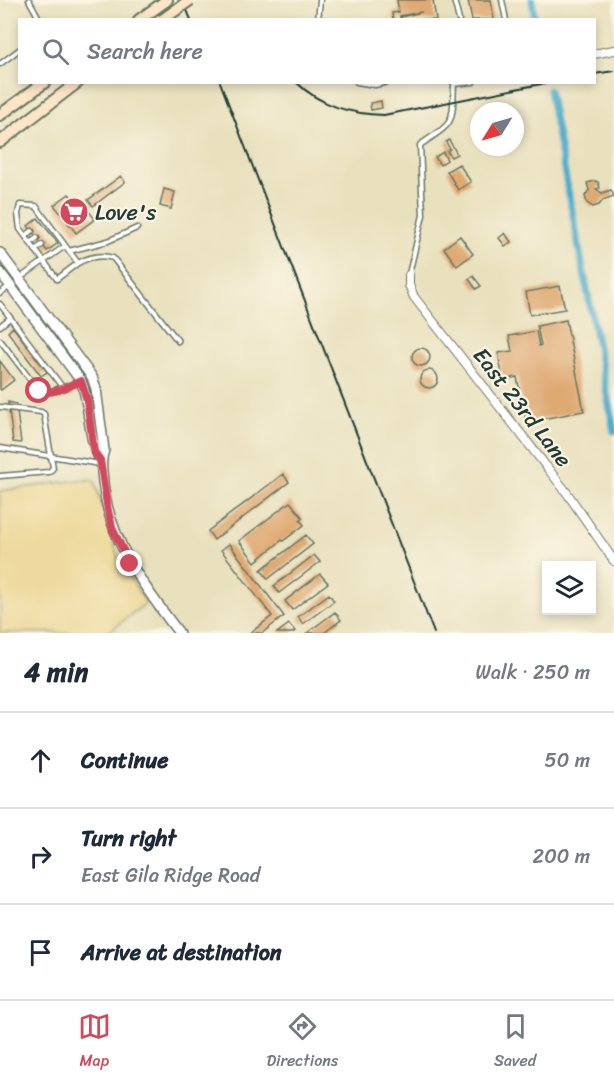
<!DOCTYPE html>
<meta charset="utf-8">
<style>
body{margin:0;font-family:Sriracha,sans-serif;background:#f2f2f3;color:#1f2937}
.controls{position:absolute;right:18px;bottom:18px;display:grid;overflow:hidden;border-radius:0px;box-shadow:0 3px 9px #0003}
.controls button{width:54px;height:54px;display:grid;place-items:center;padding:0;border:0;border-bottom:2px solid #e0e1e3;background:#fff;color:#1f2937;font:30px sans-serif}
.compass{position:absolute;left:470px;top:102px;width:54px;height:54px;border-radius:50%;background:#fff;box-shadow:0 3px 9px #0003;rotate:233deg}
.stop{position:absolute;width:18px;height:18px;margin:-14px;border:4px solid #d1495b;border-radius:50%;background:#fff}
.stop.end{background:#d1495b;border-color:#fff;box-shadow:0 2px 6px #0008}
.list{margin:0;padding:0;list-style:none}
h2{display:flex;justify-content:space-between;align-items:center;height:78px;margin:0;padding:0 24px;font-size:26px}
h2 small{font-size:20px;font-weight:400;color:#747a83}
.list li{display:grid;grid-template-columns:39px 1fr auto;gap:18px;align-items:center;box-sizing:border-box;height:96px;padding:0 24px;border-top:2px solid #e0e1e3}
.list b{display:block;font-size:22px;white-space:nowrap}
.list p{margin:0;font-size:20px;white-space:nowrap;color:#747a83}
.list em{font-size:20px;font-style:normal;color:#747a83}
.icon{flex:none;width:33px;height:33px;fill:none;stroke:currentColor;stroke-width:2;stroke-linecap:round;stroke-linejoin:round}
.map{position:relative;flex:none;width:614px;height:633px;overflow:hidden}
.search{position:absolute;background:#fff;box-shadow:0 3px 9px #0003;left:18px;right:18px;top:18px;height:66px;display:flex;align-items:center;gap:15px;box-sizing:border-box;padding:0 21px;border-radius:0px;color:#747a83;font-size:22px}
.sheet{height:366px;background:#fff}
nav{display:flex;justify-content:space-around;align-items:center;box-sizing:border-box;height:84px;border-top:2px solid #e0e1e3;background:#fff;font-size:16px;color:#747a83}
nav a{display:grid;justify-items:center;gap:3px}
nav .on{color:#d1495b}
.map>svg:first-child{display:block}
.sand{fill:#eeda9e;stroke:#868c69;stroke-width:1.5}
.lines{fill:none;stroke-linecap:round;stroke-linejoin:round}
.canal{stroke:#4bacca;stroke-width:7}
.building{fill:#dfa972}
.service-casing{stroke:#667664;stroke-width:7}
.minor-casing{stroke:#667664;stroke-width:10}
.tertiary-casing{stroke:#667664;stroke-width:12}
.secondary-casing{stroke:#667664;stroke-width:14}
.service{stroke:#fff;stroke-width:4}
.minor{stroke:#fff;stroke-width:8}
.tertiary{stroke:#fff;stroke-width:9}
.secondary{stroke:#fde5c5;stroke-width:10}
.rail{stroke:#1f3d34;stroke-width:2}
.secondary-bridge-casing{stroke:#667664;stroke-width:14;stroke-linecap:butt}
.secondary-bridge{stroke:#fde5c5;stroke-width:10}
.route{stroke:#d1495b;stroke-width:8}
.labels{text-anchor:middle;stroke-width:4.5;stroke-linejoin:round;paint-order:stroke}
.poi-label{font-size:22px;fill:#1f3d34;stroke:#fcf5e5;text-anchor:start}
.street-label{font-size:22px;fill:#1f3d34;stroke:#fcf5e5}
</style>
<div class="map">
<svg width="614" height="633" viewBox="0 0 614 633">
<rect width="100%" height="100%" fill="#fcf5e5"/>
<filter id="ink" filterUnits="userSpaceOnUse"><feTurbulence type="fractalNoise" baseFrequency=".0167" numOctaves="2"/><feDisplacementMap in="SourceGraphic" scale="12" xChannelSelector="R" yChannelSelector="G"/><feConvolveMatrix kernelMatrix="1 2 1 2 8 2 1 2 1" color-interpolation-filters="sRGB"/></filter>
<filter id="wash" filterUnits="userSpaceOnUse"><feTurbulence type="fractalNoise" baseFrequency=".008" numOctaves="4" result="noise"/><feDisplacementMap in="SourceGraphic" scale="24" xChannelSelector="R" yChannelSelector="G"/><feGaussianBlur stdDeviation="1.35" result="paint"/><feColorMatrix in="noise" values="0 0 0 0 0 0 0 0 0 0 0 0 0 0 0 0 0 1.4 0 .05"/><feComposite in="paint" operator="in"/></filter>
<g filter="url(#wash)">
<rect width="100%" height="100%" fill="#e9e1be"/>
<path class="sand" d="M79,480H94L119,560L146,603L107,633H0V491Z"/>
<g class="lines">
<path class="canal" d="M532,0L535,20
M549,90L614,431"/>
</g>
<g id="blocks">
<path class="building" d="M397,0H433L436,20H401V17L422,12L400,16V20H393L392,13L399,12Z
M468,0H491L494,20H472Z
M381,101L382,108L371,110L370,103Z
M449,140L457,154L451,157L447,151L450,149L446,142Z
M443,152L447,160L440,165L435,157Z
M459,164L471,182L458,190L447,171Z
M121,176L125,182L93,206L88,200Z
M595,181L598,182L600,188L596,189L602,193L611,190L614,196L603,200L599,205L593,207L587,203L585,196L589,190L587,183Z
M164,189L175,192L171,209L160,206Z
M69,194L76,203L80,200L95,219L76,233L54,205Z
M38,218L58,243L47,251L28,226Z
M505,233L511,242L505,246L499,238Z
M460,236L473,254L457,266L444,248Z
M473,276L481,286L476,289L469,279Z
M560,286L565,309L530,315L526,292Z
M566,320L584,411L526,422L517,377L503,380L498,353L512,351L509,336L536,331L539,346L541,345L537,326Z
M13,327L47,372L41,376L8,332Z
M412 357a9 9 0 1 1 18 0a9 9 0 1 1-18 0Z
M0,361L14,380L1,390L0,389Z
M420 379a9 9 0 1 1 18 0a9 9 0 1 1-18 0Z
M8,402L16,404L21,443L13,442Z
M283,474L289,482L214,540L208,531Z
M290,502L303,518L300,520L304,525L283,541L282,540L255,562L239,541Z
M306,535L313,544L268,579L261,570Z
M229,544L284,616L262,633H250L272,616L221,550Z
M314,555L320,562L279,593L274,586Z
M320,574L328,583L292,610L285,601Z
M329,594L334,601L303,624L298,617Z
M335,612L341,620L324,633H307Z
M289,624L295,631L292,633H277Z"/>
</g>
</g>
<g filter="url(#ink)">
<use href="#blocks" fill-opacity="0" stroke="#667664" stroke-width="1.5"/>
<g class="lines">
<g class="service-casing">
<path id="service" d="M29,0L40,20
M454,0L459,20
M502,0L506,20
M318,20L320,0
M0,64L20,49
M357,82L375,85L388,82
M20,205L36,206L78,263L57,279L20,229L18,214Z
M25,236L32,231
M30,243L37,238
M35,250L42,245
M69,251L108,241L137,228
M78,263C89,257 100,254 113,258L178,341
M409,274L423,215L420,145C455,121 452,126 454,84L473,82
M20,278L65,246
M0,293L10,286
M0,304L63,388L80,381
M0,326L10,318
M0,340L39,391L44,393L63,388
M0,407L41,412L44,414L53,468L49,472L0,476
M0,448L100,464"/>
</g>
<g class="minor-casing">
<path id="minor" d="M594,54L614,50
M409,275V285L414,297L567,493L614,561"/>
</g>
<g class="tertiary-casing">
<path id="tertiary" d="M0,253L92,377L96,389L104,450C100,461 102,470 103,482C109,541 144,587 179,633
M0,272L81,381C91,405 87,441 101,460"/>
</g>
<g class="secondary-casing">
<path id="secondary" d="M139,20L167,0
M0,115L45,82
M0,142L78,82"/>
</g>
<use href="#service" class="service"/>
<use href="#minor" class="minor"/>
<use href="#tertiary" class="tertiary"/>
<use href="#secondary" class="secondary"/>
<path class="rail" d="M183,0L191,20
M594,74L614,71
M220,82L434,633
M296,82C321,106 350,114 384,115L551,82"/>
<g class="secondary-bridge-casing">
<path id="secondary-bridge" d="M162,20L190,0"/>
</g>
<use href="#secondary-bridge" class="secondary-bridge"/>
</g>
</g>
<g class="lines" filter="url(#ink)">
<path class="route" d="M39,391C52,395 69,386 81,381L87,400L94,452L100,460L108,511L113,530L130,564"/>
</g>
<defs>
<g id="supermarket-disc" transform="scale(1.5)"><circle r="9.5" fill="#d1495b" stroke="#fcf5e5"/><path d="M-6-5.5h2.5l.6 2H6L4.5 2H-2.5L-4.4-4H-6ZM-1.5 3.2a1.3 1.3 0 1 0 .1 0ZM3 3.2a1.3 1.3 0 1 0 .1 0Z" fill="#fff"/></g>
</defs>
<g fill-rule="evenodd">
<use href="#supermarket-disc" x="74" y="212"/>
</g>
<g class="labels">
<g class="poi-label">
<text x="95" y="220">Love's</text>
</g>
<g class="street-label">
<text transform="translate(523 407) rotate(52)" y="8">East 23rd Lane</text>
</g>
</g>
</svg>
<div class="controls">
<button><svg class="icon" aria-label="layers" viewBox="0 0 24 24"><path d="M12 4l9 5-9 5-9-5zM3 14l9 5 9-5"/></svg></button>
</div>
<svg class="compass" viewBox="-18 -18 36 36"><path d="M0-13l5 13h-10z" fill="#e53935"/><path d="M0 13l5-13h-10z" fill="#747a83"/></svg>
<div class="stop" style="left:39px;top:391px"></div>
<div class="stop end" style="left:130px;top:564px"></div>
<div class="search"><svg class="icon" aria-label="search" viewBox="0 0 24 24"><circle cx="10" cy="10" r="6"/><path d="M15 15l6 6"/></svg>Search here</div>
</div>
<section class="sheet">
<h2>4 min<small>Walk · 250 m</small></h2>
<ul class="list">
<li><svg class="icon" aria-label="ahead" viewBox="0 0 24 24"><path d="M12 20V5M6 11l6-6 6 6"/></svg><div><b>Continue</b></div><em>50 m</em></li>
<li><svg class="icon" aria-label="right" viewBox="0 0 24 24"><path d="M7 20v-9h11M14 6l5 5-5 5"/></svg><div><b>Turn right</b><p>East Gila Ridge Road</p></div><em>200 m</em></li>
<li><svg class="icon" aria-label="arrive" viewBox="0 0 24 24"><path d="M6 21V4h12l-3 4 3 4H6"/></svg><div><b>Arrive at destination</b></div></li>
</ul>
</section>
<nav>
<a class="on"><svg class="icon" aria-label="map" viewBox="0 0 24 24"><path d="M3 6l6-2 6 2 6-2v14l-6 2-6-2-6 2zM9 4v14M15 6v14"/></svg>Map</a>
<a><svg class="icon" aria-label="directions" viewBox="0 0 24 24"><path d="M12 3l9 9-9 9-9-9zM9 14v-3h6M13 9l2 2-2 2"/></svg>Directions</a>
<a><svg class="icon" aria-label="saved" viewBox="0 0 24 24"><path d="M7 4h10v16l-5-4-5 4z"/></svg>Saved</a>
</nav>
